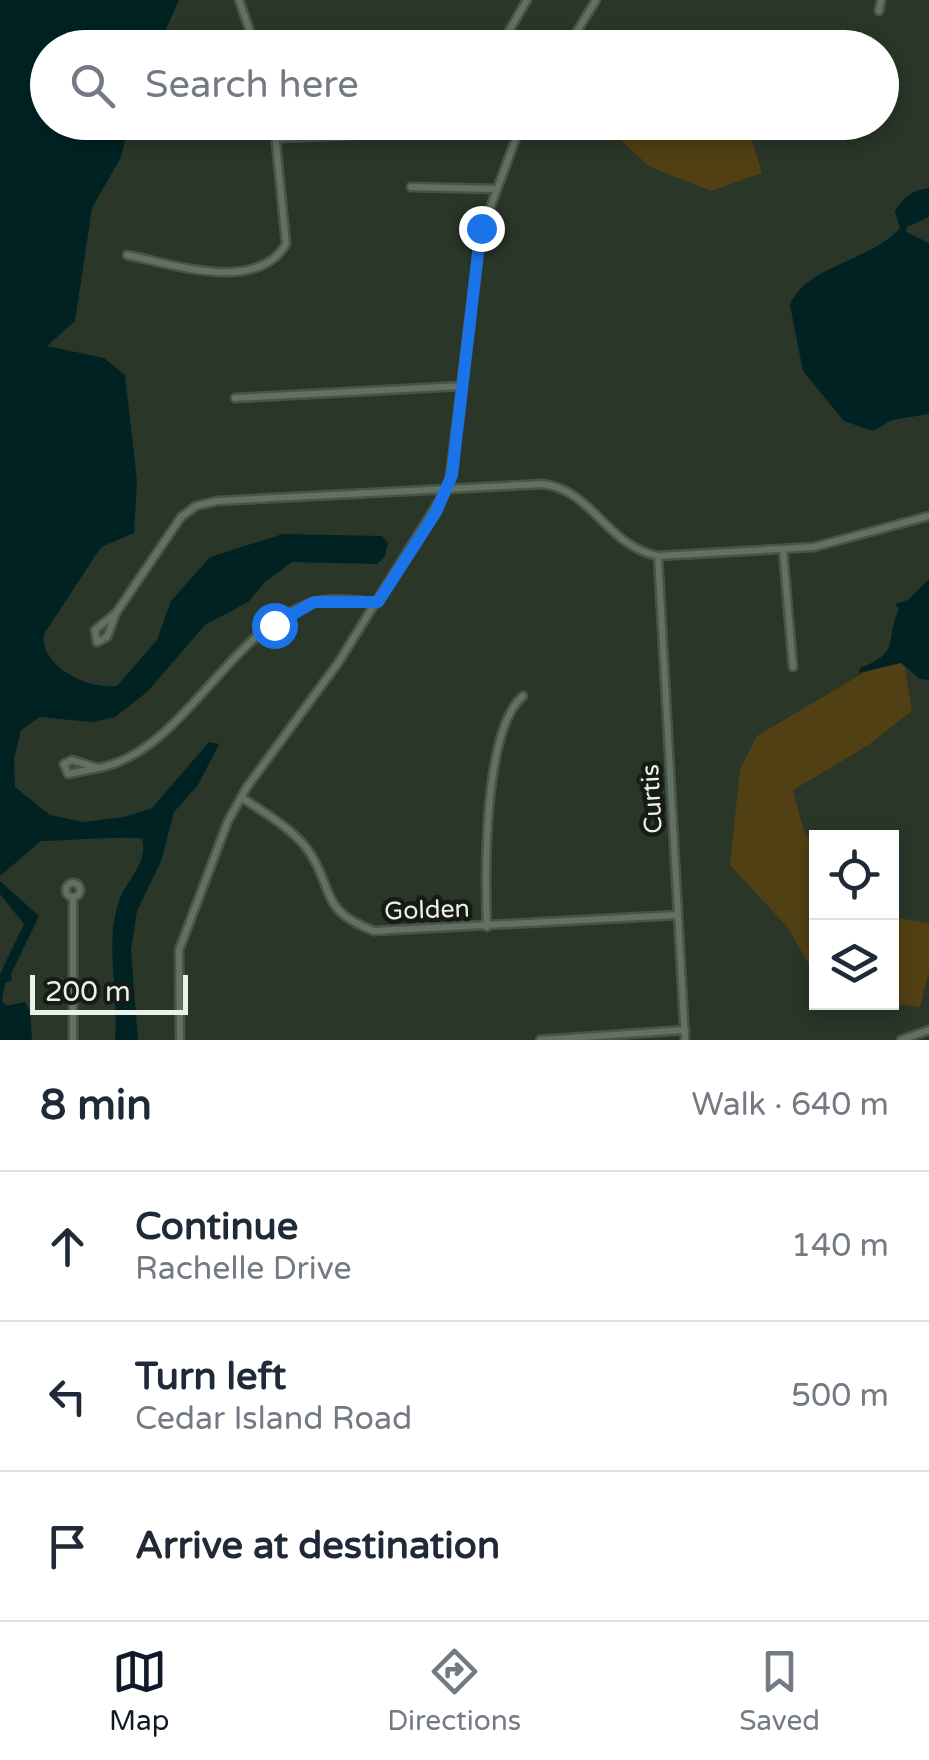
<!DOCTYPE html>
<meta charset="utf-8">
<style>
body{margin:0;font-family:"Varela Round",sans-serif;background:#f2f2f3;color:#1f2937}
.controls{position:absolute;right:30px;bottom:30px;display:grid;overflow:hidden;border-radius:0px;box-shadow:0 5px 15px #0003}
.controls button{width:90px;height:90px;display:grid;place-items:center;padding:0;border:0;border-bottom:2px solid #e0e1e3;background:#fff;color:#1f2937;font:50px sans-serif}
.scale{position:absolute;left:30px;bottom:25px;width:158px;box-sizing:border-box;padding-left:10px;border:5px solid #e9f1e8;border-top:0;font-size:28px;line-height:35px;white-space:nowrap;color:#e9f1e8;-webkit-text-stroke:8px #161c15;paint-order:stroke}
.stop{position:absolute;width:30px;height:30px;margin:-22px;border:8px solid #1a73e8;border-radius:50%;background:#fff}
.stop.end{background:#1a73e8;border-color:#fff;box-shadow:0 2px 10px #0008}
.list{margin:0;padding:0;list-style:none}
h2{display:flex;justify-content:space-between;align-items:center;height:130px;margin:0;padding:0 40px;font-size:42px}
h2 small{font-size:32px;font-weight:400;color:#747a83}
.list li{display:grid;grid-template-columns:65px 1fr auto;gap:30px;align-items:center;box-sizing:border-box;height:150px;padding:0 40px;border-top:2px solid #e0e1e3}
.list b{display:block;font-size:38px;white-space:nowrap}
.list p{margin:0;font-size:32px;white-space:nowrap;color:#747a83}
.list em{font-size:32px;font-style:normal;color:#747a83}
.icon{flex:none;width:55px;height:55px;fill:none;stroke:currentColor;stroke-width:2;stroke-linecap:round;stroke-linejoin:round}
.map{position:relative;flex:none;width:929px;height:1040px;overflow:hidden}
.search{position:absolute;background:#fff;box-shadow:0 5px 15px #0003;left:30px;right:30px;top:30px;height:110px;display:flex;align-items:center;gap:25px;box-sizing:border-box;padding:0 35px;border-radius:55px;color:#747a83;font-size:38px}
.sheet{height:580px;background:#fff}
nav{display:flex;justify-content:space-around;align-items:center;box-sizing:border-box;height:140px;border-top:2px solid #e0e1e3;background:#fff;font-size:28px;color:#747a83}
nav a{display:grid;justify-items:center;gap:5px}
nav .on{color:#111827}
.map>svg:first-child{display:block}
.green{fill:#514013}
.water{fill:#002223}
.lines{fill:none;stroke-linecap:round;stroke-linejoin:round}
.minor-casing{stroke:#495448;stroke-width:11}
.minor{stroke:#637162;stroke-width:6}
.route{stroke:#1a73e8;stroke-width:12}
.labels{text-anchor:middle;stroke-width:9;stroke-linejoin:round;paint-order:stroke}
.street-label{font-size:25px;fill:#e9f1e8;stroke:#161c15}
</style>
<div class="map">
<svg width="929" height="1040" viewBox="0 0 929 1040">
<rect width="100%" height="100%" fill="#293628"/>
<path class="green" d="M602,123H747L762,173L711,191L650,167Z
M902,650L912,711L867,746L793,790L805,835L816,838V977L788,928L730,865L740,770L757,736Z
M892,917L929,923V972L920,1007L886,1003L892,1002Z"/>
<path class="water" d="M0,0H179L158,47L48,48V122L129,123L121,157L92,208L75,321L47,346L104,358L125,375L137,481L134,533L101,547L44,634C39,667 90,690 117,686L157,640L171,601L210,557L283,534L382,536L388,543L385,556L377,564L292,562L265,582L248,602L205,625L147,692L115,717L91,722L40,717L21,730L14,759L15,787L50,815L83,822L124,817L152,808L209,742L219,744L198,785L174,812L161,861L137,911L131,950L138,1040H115C119,996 105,947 118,904C124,882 149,864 142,839C134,835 58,841 41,841L0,876Z
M929,188V217L907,227L906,232L929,243V414L892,420L873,431L844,421L803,371L790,305C805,266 871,261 900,228L895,212C902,197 913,190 929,188Z
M929,579V680L920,679L901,663L859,673L860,668C902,652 884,642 899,609L895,604L908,600Z
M0,881L39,916L11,974L12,980L5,983L2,1001L6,1006L25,1002L30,1011L32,1040H0V974L24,924L0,894Z"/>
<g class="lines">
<g class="minor-casing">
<path id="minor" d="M239,0L256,48
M879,11L881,0
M250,34L307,48
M363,48L395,38L403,48
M499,48L527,0
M567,48L596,0
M277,138L519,128
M411,187L494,189
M127,255C172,264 257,294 286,244L274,122
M235,398L462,386
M783,550L793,667
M658,556L685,1040
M116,613L181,517L196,506L217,501L543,484C593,490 605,545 658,556L814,547L929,516
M116,613L107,637L97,642L95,630Z
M72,760L98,768L68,774L64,764Z
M98,768C182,753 227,633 308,604C329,596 355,601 377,602
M241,797C263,812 292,828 308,850C335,889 318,910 374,931L678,915
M66 890a7 7 0 1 1 14 0a7 7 0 1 1-14 0Z
M73,898V1040
M487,927C485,876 483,730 523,696
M180,1040L179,950L228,821L247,787L338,663L449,485L480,235L522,122
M540,1040L685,1030
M901,1040L929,1030"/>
</g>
<use href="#minor" class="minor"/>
</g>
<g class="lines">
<path class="route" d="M274,625L314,602H378L436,512L452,475L481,228"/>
</g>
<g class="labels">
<g class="street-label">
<text transform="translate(651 799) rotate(-93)" y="9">Curtis</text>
<text transform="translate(427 909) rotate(-2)" y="9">Golden</text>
</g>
</g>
</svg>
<div class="controls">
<button><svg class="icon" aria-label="locate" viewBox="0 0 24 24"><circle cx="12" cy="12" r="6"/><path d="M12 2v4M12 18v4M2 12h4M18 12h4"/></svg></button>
<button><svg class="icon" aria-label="layers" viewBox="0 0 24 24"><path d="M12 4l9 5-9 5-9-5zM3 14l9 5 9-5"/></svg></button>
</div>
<div class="scale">200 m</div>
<div class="stop" style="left:274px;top:625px"></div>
<div class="stop end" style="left:481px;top:228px"></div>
<div class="search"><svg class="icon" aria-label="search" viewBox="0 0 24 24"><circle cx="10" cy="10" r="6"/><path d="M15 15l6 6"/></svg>Search here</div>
</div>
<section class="sheet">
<h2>8 min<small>Walk · 640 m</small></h2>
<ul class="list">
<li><svg class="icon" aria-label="ahead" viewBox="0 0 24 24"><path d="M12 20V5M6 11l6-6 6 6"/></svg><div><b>Continue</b><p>Rachelle Drive</p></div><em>140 m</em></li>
<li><svg class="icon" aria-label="left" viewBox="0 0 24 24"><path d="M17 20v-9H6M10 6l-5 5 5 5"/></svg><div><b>Turn left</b><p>Cedar Island Road</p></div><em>500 m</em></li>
<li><svg class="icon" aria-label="arrive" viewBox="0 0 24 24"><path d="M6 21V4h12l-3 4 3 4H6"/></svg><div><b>Arrive at destination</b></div></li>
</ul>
</section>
<nav>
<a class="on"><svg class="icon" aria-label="map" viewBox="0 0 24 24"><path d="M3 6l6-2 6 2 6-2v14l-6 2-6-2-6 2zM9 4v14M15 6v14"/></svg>Map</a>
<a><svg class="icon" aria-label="directions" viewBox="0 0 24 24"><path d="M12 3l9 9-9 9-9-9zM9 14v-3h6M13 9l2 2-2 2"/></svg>Directions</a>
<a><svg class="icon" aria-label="saved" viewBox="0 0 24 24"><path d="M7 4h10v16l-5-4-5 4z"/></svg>Saved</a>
</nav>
